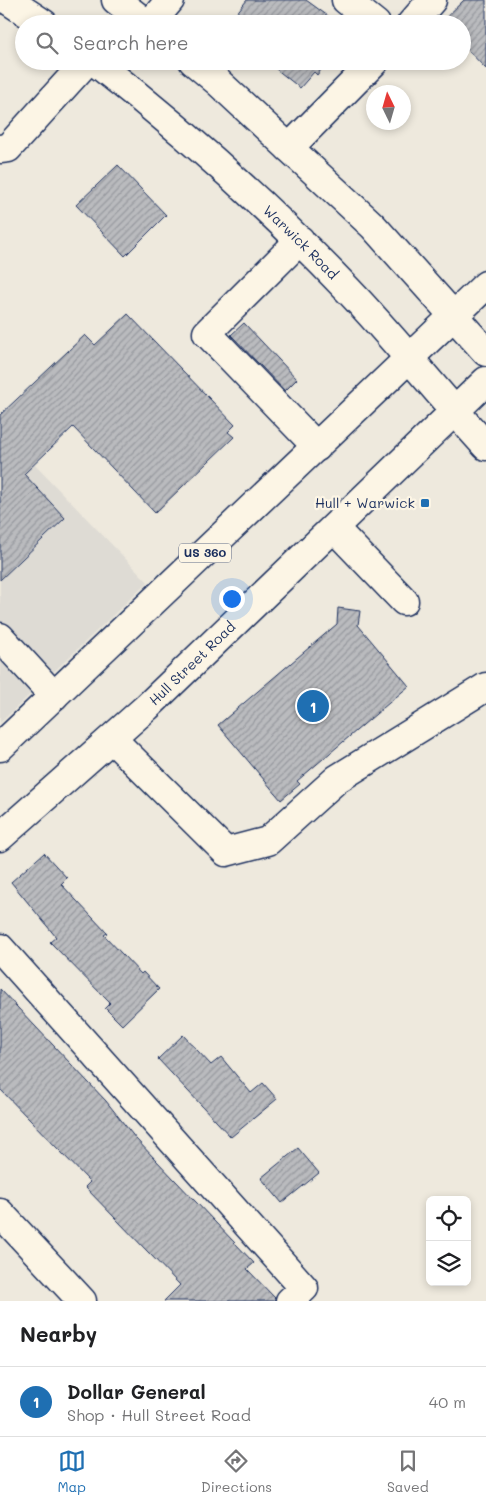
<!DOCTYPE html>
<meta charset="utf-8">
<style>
body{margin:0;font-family:Mali,sans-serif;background:#f6f6f6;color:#202124}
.controls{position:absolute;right:15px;bottom:15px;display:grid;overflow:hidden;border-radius:8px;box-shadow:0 2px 8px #0003}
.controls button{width:45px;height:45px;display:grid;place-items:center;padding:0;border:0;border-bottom:1px solid #e0e0e0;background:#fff;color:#202124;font:25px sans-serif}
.compass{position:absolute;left:366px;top:85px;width:45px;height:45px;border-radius:50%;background:#fff;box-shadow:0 2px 8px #0003;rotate:355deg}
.you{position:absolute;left:231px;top:598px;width:18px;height:18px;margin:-12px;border:4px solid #fff;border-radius:50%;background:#1a73e8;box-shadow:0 0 0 8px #1a73e833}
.badge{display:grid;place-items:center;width:32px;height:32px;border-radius:50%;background:#1f6fb2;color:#fff;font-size:16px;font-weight:700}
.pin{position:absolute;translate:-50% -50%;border:2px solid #fff;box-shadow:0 1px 5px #0006}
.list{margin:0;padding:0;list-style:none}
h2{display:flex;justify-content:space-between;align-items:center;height:65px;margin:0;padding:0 20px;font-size:21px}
h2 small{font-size:16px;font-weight:400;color:#757577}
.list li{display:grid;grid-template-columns:32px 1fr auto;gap:15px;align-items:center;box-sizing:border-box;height:70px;padding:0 20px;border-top:1px solid #e0e0e0}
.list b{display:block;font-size:19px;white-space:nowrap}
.list p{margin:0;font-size:16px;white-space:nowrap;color:#757577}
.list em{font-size:16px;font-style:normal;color:#757577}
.icon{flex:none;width:28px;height:28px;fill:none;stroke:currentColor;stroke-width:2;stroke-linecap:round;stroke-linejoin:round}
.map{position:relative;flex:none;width:486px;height:1301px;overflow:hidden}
.search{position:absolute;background:#fff;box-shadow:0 2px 8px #0003;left:15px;right:15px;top:15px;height:55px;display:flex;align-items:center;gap:12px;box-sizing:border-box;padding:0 18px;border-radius:28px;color:#757577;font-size:19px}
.sheet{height:135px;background:#fff}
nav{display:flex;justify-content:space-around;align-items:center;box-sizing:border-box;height:70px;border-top:1px solid #e0e0e0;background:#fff;font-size:14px;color:#757577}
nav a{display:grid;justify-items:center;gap:2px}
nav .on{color:#1f6fb2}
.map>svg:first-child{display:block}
.built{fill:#dedbd4}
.building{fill:url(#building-hatch);stroke:#1b2f5e}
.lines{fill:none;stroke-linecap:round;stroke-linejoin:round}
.minor-casing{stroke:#1b2f5e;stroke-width:31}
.major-casing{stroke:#1b2f5e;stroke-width:31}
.minor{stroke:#fcf5e5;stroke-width:28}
.major{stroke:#fcf5e5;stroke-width:28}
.poi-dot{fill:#1f6fb2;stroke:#fcf5e5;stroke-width:2}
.labels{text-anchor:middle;stroke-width:4.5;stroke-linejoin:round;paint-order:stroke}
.shield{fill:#fcf5e5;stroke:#5e6a86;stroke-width:1}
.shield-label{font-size:12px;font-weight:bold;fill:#1b2f5e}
.street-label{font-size:14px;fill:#1b2f5e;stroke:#fcf5e5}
.poi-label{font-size:14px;fill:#1b2f5e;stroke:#fcf5e5;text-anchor:end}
</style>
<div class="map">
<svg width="486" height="1301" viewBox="0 0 486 1301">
<defs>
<pattern id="building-hatch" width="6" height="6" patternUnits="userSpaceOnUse" patternTransform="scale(1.25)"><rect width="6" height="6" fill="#babbbe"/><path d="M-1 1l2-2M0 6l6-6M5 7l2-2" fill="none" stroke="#96989e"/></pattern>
</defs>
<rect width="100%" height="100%" fill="#eee9dd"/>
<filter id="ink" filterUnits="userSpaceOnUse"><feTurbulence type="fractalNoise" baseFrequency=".02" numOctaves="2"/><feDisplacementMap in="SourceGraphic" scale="10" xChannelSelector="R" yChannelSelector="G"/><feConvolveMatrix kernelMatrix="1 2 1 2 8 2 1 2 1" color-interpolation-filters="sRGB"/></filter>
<g filter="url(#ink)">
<path class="built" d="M0,429L148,582L0,723Z"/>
<path class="building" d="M247,0H306L339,24H228Z
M464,0H486V69L462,44V24H439Z
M266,61H328L317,75L314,72L300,88Z
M118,165L166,215L125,256L76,205Z
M128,314L235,425L228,432L234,437L155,513L73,427L24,474L65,518L0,580V415L85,335L95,345Z
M244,323L297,379L285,391L231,335Z
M338,608L360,611L358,625L409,686L297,781L300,784L281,800L218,725L337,624Z
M44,853L67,878L61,884L107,933L104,935L141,974L143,972L159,989L122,1025L105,1008L110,1003L50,942L56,937L11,882Z
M0,989L106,1101L136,1139L254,1263L247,1269L275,1298V1301H164L180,1285L85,1187L90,1182L0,1089Z
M183,1035L211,1065L221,1057L251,1093L263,1083L277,1099L231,1137L158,1059Z
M298,1148L319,1173L282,1203L261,1178Z"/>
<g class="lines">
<g class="minor-casing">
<path id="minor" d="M346,0L376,24
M150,24L170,0
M411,24L432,0
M289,148L375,61
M0,149L8,148L87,61
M300,240L207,333L317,447
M334,528L404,601
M0,637L54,696
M112,739L226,852L268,841L337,779L486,687
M0,948L304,1288L290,1301
M0,1213L82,1301"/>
</g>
<g class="major-casing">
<g id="major">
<path d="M8,0L44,24"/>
<path d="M116,0L147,24"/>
<path id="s1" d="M94,61C184,131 269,207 348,290C396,340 439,395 486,446"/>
<path d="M193,61L218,82L373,226L486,352"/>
<path d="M0,747L486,285"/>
<path id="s2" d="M0,837L147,707L486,381"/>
</g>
</g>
<use href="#minor" class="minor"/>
<use href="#major" class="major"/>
</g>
</g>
<rect class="poi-dot" x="420" y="498" width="10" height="10" rx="2.5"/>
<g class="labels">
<rect class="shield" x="179" y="543.5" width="52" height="19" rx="4"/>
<g class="shield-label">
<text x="205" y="557">US 360</text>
</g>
<g class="street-label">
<text dy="5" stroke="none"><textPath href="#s1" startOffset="275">Warwick Road</textPath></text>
<text dy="5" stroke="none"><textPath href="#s2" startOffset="259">Hull Street Road</textPath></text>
</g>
<g class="poi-label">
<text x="415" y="508">Hull + Warwick</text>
</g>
</g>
</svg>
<div class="controls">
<button><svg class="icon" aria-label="locate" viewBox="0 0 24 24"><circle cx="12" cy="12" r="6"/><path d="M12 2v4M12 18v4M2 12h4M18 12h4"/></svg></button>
<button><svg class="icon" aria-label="layers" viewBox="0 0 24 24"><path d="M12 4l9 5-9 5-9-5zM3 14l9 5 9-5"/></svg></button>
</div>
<svg class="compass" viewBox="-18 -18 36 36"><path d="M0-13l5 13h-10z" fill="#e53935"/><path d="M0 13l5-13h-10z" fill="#757577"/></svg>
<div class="you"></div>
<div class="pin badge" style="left:313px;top:706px">1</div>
<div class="search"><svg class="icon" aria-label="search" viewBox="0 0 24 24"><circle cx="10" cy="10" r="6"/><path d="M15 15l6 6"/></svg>Search here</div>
</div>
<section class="sheet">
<h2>Nearby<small></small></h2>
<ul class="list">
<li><span class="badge">1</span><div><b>Dollar General</b><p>Shop · Hull Street Road</p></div><em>40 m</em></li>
</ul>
</section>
<nav>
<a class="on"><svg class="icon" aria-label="map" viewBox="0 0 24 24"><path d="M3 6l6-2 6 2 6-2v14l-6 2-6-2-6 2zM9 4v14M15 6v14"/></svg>Map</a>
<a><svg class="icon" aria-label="directions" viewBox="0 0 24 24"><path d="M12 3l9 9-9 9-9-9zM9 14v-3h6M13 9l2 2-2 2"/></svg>Directions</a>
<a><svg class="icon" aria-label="saved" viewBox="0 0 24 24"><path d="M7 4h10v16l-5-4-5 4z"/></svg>Saved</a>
</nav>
